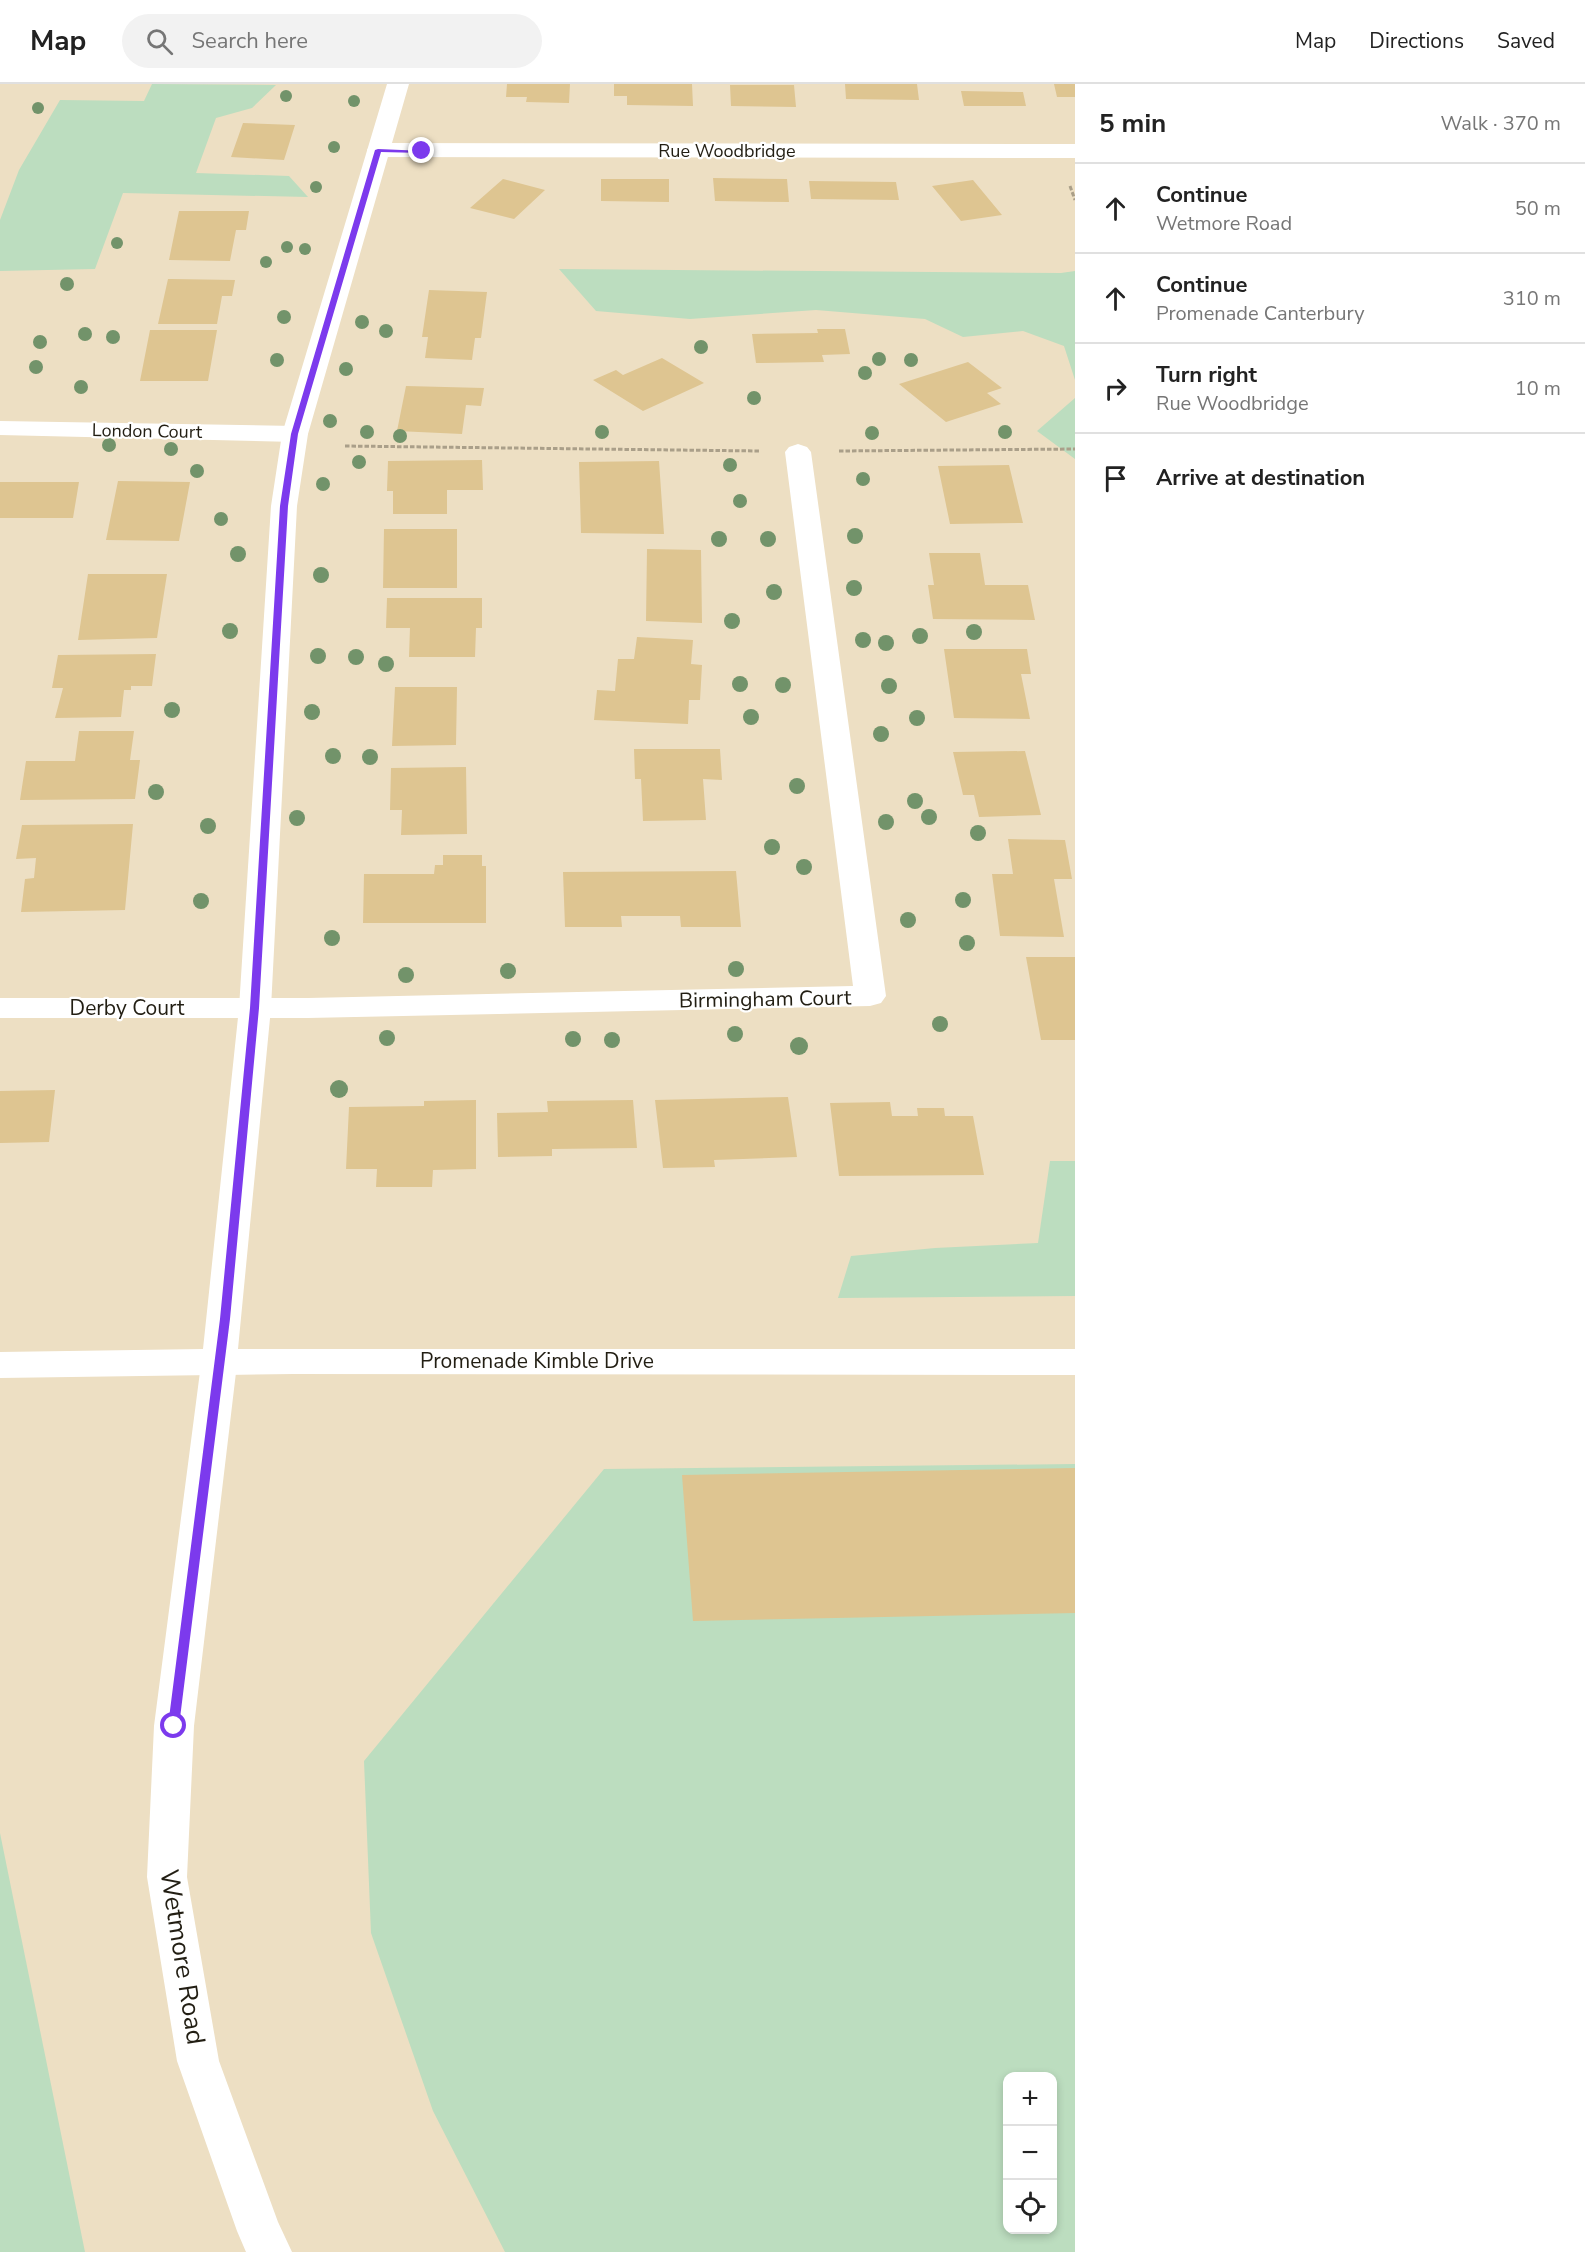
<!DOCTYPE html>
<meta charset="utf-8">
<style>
body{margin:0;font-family:"Nunito Sans",sans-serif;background:#f2f2f2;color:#222}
.controls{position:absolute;right:18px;bottom:18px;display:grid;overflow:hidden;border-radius:12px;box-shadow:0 3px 9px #0003}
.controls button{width:54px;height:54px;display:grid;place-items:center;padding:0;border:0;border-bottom:2px solid #e0e0e0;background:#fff;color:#222;font:30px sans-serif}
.stop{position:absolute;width:18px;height:18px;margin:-14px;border:4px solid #7c3aed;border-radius:50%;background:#fff}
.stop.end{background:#7c3aed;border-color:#fff;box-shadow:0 2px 6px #0008}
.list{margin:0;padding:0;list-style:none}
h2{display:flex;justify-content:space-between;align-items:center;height:78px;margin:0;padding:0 24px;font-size:26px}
h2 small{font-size:20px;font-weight:400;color:#767676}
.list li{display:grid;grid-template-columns:39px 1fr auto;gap:18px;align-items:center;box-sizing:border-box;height:90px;padding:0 24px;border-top:2px solid #e0e0e0}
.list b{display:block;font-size:22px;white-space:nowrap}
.list p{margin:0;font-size:20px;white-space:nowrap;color:#767676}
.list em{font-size:20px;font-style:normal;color:#767676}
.icon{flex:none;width:33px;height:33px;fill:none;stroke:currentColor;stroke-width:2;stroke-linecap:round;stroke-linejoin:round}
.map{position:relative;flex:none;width:1075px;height:2168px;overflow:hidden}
header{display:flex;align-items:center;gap:36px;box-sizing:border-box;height:84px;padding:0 30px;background:#fff;border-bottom:2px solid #e0e0e0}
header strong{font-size:28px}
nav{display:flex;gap:33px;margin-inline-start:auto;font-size:21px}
.search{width:420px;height:54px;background:#f2f2f2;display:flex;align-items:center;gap:15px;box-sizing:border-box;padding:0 21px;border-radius:33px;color:#767676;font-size:22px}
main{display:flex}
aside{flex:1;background:#fff}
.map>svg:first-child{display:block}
.green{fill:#bcddbf;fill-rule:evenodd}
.building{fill:#dec591}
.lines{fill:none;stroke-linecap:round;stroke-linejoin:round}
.path{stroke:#aa9f89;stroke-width:3;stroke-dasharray:4.5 2;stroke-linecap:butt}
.minor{fill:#fff;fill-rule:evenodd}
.tertiary{fill:#fff;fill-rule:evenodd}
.tree{fill:#72936a}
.route{fill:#7c3aed}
.labels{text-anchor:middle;stroke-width:4.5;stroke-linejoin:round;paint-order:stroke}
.far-street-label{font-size:18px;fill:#221e13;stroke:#fff}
.street-label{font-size:21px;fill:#221e13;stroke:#fff}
.near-street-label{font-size:26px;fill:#221e13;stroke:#fff}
</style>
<header>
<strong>Map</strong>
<div class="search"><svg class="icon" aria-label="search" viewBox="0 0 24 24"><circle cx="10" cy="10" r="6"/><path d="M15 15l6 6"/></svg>Search here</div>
<nav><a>Map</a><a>Directions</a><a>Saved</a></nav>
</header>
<main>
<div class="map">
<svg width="1075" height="2168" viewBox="0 0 1075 2168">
<rect width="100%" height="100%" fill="#eddfc3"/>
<path class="green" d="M152,0L276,1L252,24L216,34L196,89L289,92L308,113L123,109L95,185L0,187V136L19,86L60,16L144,17Z
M559,185L1061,189L1075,187V296L1064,262L1023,247L963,253L925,235L816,226L690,235L596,227Z
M1075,314V375L1037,347Z
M1050,1077H1075V1212L838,1214L851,1172L935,1164L1038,1159Z
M1075,1380V2168H505L433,2027L371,1849L364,1677L604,1385ZM1008,1992H1052V2146H1008Z
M0,1749L85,2168H0Z"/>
<path class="building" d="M507,0H570L569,19L526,18L527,13H506Z
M614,0H692L693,22L627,21V12H614Z
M845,0H917L919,16L846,15Z
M1054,0H1075V13H1057Z
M730,1H794L796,23L731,22Z
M961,7L1023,8L1026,22H964Z
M243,39L295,41L284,76L231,73Z
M713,94L787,95L789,118L715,117Z
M503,95L545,106L514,135L470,124Z
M601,95H669V118L601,117Z
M973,96L1002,131L961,137L932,102Z
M809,97L896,98L899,116L811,115Z
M179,127H249L246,146H236L230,177L169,176Z
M168,195H172L235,196L232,212H222L217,240H158Z
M429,206L487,208L481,254H475L472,276L425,274L428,253H422Z
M817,245H845L850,270L822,271L824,278L756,279L752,250L818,249Z
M150,246H217L208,297H140Z
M662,274L704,299L643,327L593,296L616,286L623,291Z
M968,278L1002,304L987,309L1001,320L946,338L899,300Z
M406,302L484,304L481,322L466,321L462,350L397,347Z
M482,376L483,406H447V430H393V407H387L388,377Z
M659,377L664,450L581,449L579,378Z
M1009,381L1023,439L950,440L938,382Z
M118,397L190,398L179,457L106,456Z
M0,398H79L73,434H0Z
M384,445H457V504H383Z
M647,465L701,466L702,539L646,537Z
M929,469H980L985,501H1028L1035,536L933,535L928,501H934Z
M88,490H167L157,554L78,556Z
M387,514H482V544H476L475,573H409L410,544H386Z
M637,553L693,556L691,580L702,581L700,616H689L688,640L594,636L597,606L615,607L618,575H634Z
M944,565H1027L1031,590H1021L1030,635L954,634Z
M156,570L152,602H131V606H124L121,633L55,634L63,604H52L58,571Z
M395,603H457L456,661L392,662Z
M79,647H134L130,676H140L135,715L20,716L26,677H75Z
M634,665H720L722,696L703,695L706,736L643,737L641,695H635Z
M1025,667L1041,731L979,733L974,711H963L953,668Z
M466,683L467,750L401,751L402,726H390L391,684Z
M133,740L125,826L21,828L25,795L34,794L36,774L16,775L22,741Z
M1008,755L1065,756L1072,795H1054L1064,853L1000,852L992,790H1013Z
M443,771H482V782H486V839H363L364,790H434L435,781H443Z
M736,787L741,843H681L680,832H621L622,843H565L563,788Z
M1026,873H1075V956H1041Z
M55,1006L49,1058L0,1059V1007Z
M788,1013L797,1073L714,1076L715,1083L663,1084L655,1016Z
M476,1016V1085L433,1086L432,1103H376L377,1085H346L349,1023L424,1022V1017Z
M633,1016L637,1064L552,1065V1072L498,1073L497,1029L548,1028L547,1017Z
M890,1018L892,1032H918L917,1024H944L945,1032H973L984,1091L839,1092L830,1019Z
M1075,1384V1529L693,1537L682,1391Z"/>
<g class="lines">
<path class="path" d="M1070,102L1075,116
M345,362L759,367
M839,367L1075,365"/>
<path class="minor" d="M378,59L1075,60V74L378,73L370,71L367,66L370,61Z
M0,337L295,342L304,345L308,350L304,355L295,358L0,351Z
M798,360L807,363L811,368L886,912L881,919L870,922L308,934H0V914H308L853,902L785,368L789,363Z
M219,1267L231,1271L237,1280L194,1642L187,1793L219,1977L278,2138L292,2168H246L237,2147L177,1977L147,1793L154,1642L201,1280L207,1271Z"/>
<path class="tertiary" d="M387,0H409L308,350L297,422L271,924L238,1265H1075V1291L293,1290L226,1291L219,1293L213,1291L0,1294V1268L203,1265L239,924L271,422L282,350Z"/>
</g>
<g class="tree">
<circle cx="286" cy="12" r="6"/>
<circle cx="354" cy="17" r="6"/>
<circle cx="38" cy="24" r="6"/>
<circle cx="334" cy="63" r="6"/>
<circle cx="316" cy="103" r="6"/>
<circle cx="117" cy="159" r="6"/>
<circle cx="287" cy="163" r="6"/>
<circle cx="305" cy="165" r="6"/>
<circle cx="266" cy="178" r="6"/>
<circle cx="67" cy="200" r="7"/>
<circle cx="284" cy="233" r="7"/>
<circle cx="362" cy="238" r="7"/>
<circle cx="386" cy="247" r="7"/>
<circle cx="85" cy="250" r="7"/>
<circle cx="113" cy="253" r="7"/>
<circle cx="40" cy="258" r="7"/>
<circle cx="701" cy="263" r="7"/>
<circle cx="879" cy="275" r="7"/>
<circle cx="277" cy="276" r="7"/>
<circle cx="911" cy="276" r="7"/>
<circle cx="36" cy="283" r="7"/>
<circle cx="346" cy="285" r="7"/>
<circle cx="865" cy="289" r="7"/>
<circle cx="81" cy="303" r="7"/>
<circle cx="754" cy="314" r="7"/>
<circle cx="330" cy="337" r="7"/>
<circle cx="367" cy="348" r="7"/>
<circle cx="602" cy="348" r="7"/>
<circle cx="1005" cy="348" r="7"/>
<circle cx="872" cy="349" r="7"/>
<circle cx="400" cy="352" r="7"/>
<circle cx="109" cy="361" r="7"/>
<circle cx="171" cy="365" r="7"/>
<circle cx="359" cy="378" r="7"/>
<circle cx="730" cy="381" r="7"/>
<circle cx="197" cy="387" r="7"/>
<circle cx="863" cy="395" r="7"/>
<circle cx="323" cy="400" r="7"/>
<circle cx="740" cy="417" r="7"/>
<circle cx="221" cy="435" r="7"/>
<circle cx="855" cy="452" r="8"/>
<circle cx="719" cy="455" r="8"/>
<circle cx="768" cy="455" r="8"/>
<circle cx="238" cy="470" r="8"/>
<circle cx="321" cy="491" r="8"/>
<circle cx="854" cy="504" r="8"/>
<circle cx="774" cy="508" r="8"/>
<circle cx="732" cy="537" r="8"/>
<circle cx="230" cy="547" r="8"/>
<circle cx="974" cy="548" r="8"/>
<circle cx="920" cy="552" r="8"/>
<circle cx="863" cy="556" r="8"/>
<circle cx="886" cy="559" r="8"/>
<circle cx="318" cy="572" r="8"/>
<circle cx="356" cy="573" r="8"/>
<circle cx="386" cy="580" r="8"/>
<circle cx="740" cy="600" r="8"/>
<circle cx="783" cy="601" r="8"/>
<circle cx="889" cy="602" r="8"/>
<circle cx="172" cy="626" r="8"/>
<circle cx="312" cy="628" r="8"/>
<circle cx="751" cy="633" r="8"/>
<circle cx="917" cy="634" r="8"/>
<circle cx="881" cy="650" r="8"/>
<circle cx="333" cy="672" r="8"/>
<circle cx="370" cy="673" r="8"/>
<circle cx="797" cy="702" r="8"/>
<circle cx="156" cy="708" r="8"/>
<circle cx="915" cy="717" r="8"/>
<circle cx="929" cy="733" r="8"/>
<circle cx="297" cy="734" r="8"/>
<circle cx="886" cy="738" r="8"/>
<circle cx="208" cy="742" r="8"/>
<circle cx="978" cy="749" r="8"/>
<circle cx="772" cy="763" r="8"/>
<circle cx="804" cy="783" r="8"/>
<circle cx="963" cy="816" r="8"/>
<circle cx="201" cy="817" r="8"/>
<circle cx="908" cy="836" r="8"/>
<circle cx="332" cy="854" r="8"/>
<circle cx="967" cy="859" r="8"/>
<circle cx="736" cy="885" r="8"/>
<circle cx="508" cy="887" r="8"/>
<circle cx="406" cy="891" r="8"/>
<circle cx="940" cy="940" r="8"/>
<circle cx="735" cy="950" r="8"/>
<circle cx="387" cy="954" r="8"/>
<circle cx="573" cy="955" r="8"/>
<circle cx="612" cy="956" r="8"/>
<circle cx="799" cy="962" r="9"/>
<circle cx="339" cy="1005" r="9"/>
</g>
<path class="route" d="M378,65L425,67L422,69L381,68L298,350L288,422L259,924L230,1235L179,1642L174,1646L168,1642L220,1235L250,924L280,422L291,350L375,66Z"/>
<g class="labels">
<g class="far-street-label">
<text x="727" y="73">Rue Woodbridge</text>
<text transform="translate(147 347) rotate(1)" y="6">London Court</text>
</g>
<g class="street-label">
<text transform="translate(765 915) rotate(-1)" y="7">Birmingham Court</text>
<text x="127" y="931">Derby Court</text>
<text x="537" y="1284">Promenade Kimble Drive</text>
</g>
<g class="near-street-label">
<text transform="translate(183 1873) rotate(81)" y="9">Wetmore Road</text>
</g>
</g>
</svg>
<div class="controls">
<button>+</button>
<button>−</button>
<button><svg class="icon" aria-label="locate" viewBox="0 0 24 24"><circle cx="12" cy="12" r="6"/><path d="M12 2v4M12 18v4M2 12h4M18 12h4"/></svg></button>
</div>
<div class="stop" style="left:174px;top:1642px"></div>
<div class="stop end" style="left:422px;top:67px"></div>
</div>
<aside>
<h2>5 min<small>Walk · 370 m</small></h2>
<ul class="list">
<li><svg class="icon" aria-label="ahead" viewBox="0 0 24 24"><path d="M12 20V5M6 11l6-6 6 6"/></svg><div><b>Continue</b><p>Wetmore Road</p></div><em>50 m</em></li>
<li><svg class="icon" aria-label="ahead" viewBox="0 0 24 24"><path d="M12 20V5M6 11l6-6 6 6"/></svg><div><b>Continue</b><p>Promenade Canterbury</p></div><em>310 m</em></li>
<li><svg class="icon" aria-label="right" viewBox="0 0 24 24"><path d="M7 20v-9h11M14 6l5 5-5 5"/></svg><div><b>Turn right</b><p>Rue Woodbridge</p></div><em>10 m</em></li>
<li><svg class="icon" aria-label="arrive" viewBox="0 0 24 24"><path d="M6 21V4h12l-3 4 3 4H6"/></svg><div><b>Arrive at destination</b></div></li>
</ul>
</aside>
</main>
